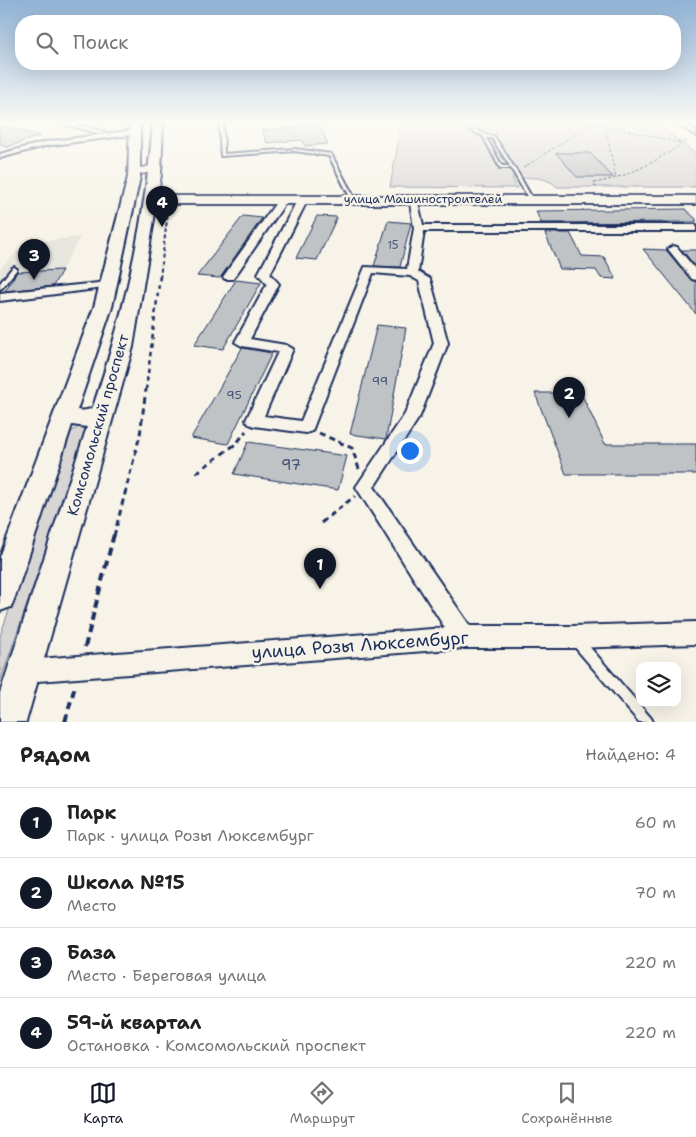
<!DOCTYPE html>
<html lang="ru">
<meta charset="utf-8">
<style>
body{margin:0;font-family:"Shantell Sans",sans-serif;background:#f2f2f2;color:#222}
.controls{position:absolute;right:15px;bottom:15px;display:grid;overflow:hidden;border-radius:10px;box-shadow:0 5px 20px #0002}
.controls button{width:45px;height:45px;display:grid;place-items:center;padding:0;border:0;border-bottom:1px solid #e0e0e0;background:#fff;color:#222;font:25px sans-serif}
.you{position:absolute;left:409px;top:450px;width:18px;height:18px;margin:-12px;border:4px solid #fff;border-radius:50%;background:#1a73e8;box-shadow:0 0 0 8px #1a73e833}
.badge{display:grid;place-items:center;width:32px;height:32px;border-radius:50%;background:#111827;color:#fff;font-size:16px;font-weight:700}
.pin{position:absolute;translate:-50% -41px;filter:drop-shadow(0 1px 2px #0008)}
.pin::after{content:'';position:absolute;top:26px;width:18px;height:15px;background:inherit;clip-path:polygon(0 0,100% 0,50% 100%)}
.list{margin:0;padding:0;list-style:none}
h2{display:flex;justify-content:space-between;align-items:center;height:65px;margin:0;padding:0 20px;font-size:21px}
h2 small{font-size:16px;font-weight:400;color:#767676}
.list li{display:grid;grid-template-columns:32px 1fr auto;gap:15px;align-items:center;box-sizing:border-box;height:70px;padding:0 20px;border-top:1px solid #e0e0e0}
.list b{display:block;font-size:19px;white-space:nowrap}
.list p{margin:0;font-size:16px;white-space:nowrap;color:#767676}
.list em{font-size:16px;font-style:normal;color:#767676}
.icon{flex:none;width:28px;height:28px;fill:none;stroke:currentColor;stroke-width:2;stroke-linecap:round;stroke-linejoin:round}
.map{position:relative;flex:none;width:696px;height:722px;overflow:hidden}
.search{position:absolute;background:#fff;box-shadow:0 5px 20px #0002;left:15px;right:15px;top:15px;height:55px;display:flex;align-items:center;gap:12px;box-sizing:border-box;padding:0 18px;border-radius:20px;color:#767676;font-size:19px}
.sheet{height:345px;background:#fff}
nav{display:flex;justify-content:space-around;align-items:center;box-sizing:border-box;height:70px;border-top:1px solid #e0e0e0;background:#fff;font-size:14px;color:#767676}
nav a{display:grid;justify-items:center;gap:2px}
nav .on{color:#111827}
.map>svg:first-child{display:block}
.built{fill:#e6e5de}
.green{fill:#d7d6d4;stroke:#798299}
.building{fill:#c0c3c5;stroke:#1b2f5e}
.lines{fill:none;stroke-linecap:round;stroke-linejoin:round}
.service-casing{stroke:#1b2f5e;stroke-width:4}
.minor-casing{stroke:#1b2f5e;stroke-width:4}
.tertiary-casing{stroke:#1b2f5e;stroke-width:3}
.secondary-casing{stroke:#1b2f5e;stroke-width:4}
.path-far4{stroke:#1b2f5e;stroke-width:1;stroke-dasharray:3 2;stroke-linecap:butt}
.path-far3{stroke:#1b2f5e;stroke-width:2;stroke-dasharray:4 2.5;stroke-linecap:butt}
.path-far2{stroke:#1b2f5e;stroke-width:2.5;stroke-dasharray:4.5 4;stroke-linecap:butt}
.path-far1{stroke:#1b2f5e;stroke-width:3;stroke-dasharray:6 4.5;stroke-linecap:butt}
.path{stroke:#1b2f5e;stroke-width:4;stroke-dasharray:8 5.5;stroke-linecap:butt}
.service{fill:#f7f3e8;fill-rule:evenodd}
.minor{fill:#f7f3e8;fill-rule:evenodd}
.tertiary{fill:#f7f3e8;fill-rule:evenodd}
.secondary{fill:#f7f3e8;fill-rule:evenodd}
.labels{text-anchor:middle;stroke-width:5;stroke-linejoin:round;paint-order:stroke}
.far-number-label{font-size:11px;fill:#445478}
.far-street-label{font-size:12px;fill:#1b2f5e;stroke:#f7f3e8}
.number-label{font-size:12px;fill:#445478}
.street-label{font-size:15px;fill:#1b2f5e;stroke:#f7f3e8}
.near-number-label{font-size:15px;fill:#445478}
.near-street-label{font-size:18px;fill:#1b2f5e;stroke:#f7f3e8}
</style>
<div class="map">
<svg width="696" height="722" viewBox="0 0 696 722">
<rect width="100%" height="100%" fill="#f7f3e8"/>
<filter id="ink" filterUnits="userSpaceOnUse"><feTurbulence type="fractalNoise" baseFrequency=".02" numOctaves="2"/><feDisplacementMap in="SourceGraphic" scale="10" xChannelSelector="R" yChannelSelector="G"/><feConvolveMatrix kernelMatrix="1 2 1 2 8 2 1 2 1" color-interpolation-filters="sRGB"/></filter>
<g filter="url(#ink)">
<path class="built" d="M80,237L52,287L0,292V269L26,243Z"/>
<path class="green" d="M402,121H653L696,154V187H557C546,175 527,178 512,178L517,188L390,187Z
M80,426L88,428L0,682V636L71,432Z"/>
<path class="building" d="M295,121H317L328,144L305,146L302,140L267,143L262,130L297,128Z
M0,125L40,136L7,147L0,145Z
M556,153H590L613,177H577Z
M685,209L696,219V222L541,223L536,211Z
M243,216L262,218L220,278L197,276Z
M317,216L337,217L317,260L296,258Z
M388,221L411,223L400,267L374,266Z
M545,233H570L582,256L604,257L616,279L601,278L596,270L560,269Z
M643,249L666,250L691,280L696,282V314Z
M682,250H696V267Z
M62,270L53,286L5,291L17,272Z
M236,280L261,283L223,349L194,345Z
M377,325L406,328L386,439L350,434Z
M242,348L272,353L228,444L191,438Z
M535,393H581L605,444H696V474H566Z
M248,442L347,456L338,490L234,474Z"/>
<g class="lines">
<g class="service-casing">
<path id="service" d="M219,121H223L224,154L295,149L331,154L355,199L353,200L351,199L329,156L295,151L221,156Z
M466,121H470L471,127L488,136H494L519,175L532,198V199L528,198L511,168H500L483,136L468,129ZM486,138H492L510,166H502Z
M14,267L17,269L2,288L0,289V283L12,268Z
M577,636L581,637L651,718L653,722H639L573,645L572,641L573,637Z"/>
</g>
<g class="minor-casing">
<path id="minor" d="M53,121H66L105,132L101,134Z
M674,121H682L696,131V136Z
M135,130L139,132L138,134L45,146L0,158V154L45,142Z
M303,196L308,199L270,274L279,284L250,339L286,345L293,349L264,416L301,421L365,267L407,269L414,228L409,196L417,198L423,225H696V231H424L418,272L430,279L448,343L420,416L374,487L470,626H573L696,622V644L573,648H464L25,682L17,679L14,671L17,663L25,660L445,628L356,487L405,414L434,343L419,281L410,276L373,273L312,431L306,433L254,426L249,424L246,420L278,352L242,346L235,342L267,284L258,274L298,199Z
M280,197L288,199L233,279H225L223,277Z
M673,246L677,247L696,270V280L692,279L668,249Z
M108,282L114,285L112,287L0,301V293Z"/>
</g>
<g class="tertiary-casing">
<path id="tertiary" d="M156,164L161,167L160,169L143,174L129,169L134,166L143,168Z"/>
</g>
<g class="secondary-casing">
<path id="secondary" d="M130,121H140V177L112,307L77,410C83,411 88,411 93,407C124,316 146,218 153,121H163L161,175L157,199L171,196H696V204H171L156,207L133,347L26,722H0V693L87,427L72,425L15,597L11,607L0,611V557L94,307L128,177Z"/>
</g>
<path class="path-far4" d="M601,121L605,126L616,179
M594,123L681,143
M523,168L596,121
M596,188L594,183C632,176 656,161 688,140"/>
<path class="path-far3" d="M160,278L168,211"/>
<path class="path-far2" d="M146,390L160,276"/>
<path class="path-far1" d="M319,433L352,448L359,469
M196,473L237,443L246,431
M321,523L355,496
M114,536L140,435L146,389"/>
<path class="path" d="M85,647L114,534
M65,722L75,686"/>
<use href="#service" class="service"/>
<use href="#minor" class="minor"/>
<use href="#tertiary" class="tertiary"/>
<use href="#secondary" class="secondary"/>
</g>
</g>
<linearGradient id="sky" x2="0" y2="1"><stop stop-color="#90b2d5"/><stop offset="0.55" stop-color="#fbfaf5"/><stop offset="1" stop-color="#fbfaf5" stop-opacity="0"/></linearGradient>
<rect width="696" height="222" fill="url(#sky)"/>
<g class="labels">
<g class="far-number-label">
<text x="393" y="249">15</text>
</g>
<g class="far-street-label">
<text x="423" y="203">улица Машиностроителей</text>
</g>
<g class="number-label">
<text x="380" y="385">99</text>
<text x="234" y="399">95</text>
</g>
<g class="street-label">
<text transform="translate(98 425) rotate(-74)" y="5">Комсомольский проспект</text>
</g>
<g class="near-number-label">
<text x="291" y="470">97</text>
</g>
<g class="near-street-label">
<text transform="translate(360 645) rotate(-4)" y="6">улица Розы Люксембург</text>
</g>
</g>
</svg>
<div class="controls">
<button><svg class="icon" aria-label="layers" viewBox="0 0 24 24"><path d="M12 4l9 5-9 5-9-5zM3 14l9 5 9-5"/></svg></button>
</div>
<div class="you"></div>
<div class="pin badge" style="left:320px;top:589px">1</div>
<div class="pin badge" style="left:569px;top:418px">2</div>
<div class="pin badge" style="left:34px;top:280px">3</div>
<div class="pin badge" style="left:162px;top:227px">4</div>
<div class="search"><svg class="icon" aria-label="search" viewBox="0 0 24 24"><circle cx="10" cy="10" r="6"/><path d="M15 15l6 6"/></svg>Поиск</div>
</div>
<section class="sheet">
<h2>Рядом<small>Найдено: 4</small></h2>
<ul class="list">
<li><span class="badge">1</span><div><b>Парк</b><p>Парк · улица Розы Люксембург</p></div><em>60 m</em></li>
<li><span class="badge">2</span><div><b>Школа №15</b><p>Место</p></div><em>70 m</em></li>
<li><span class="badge">3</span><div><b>База</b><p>Место · Береговая улица</p></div><em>220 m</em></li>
<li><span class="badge">4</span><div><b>59-й квартал</b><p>Остановка · Комсомольский проспект</p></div><em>220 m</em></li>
</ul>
</section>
<nav>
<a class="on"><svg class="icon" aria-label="map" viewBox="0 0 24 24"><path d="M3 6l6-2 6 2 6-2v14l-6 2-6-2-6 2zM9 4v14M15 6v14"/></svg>Карта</a>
<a><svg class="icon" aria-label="directions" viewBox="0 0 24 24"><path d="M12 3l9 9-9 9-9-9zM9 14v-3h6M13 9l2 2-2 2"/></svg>Маршрут</a>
<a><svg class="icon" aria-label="saved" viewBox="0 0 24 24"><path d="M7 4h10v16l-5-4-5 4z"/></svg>Сохранённые</a>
</nav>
